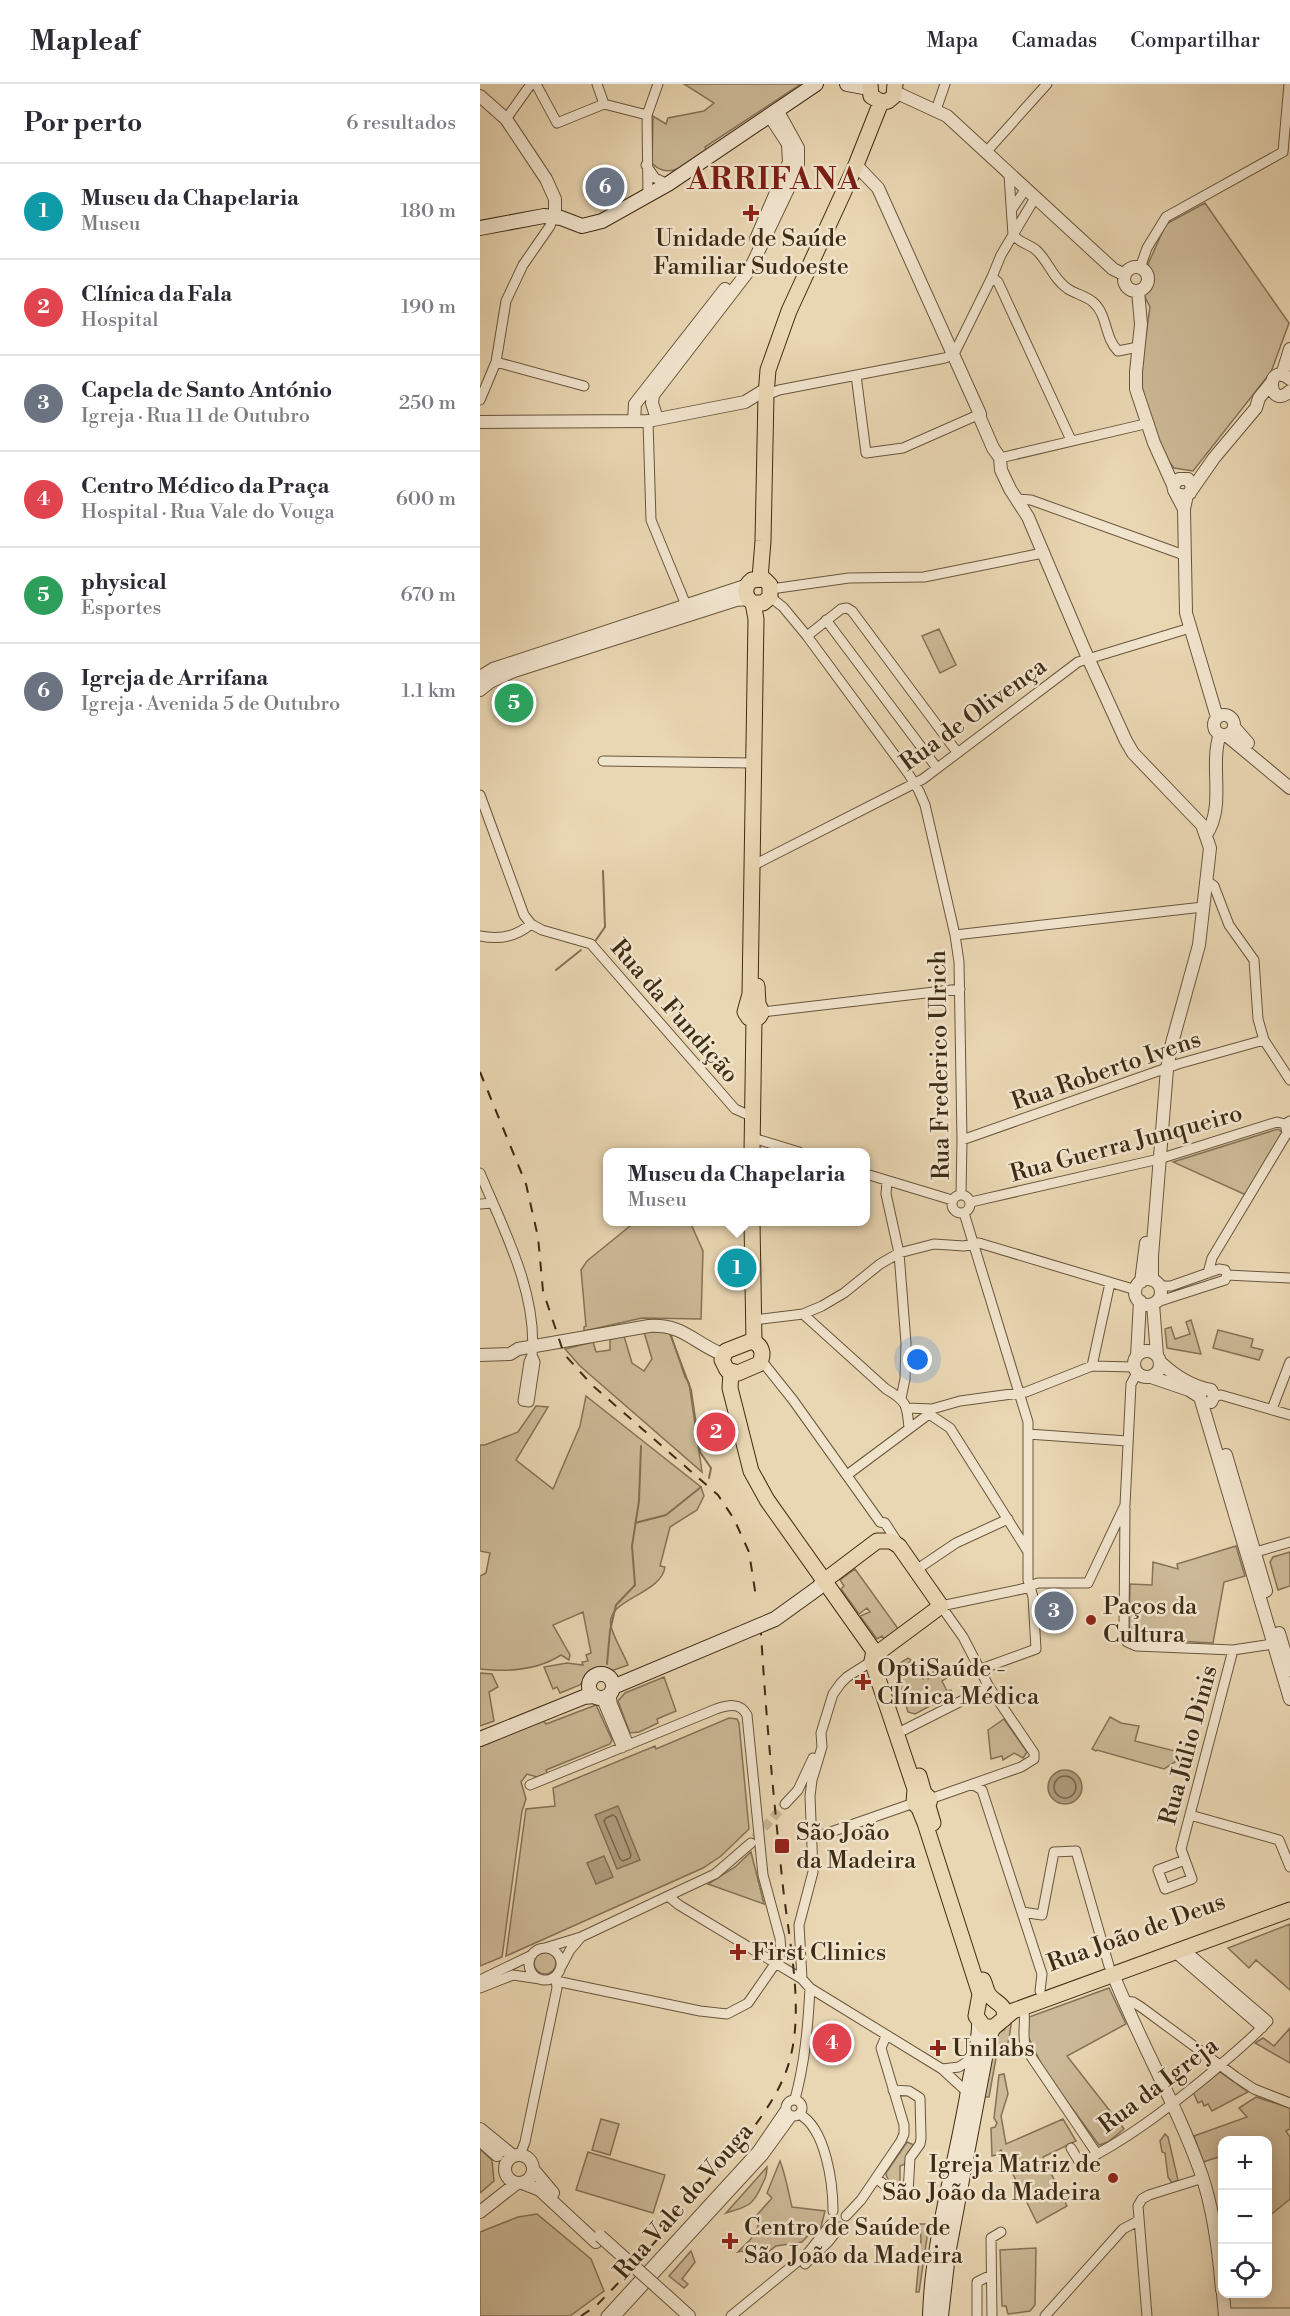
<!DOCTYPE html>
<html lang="pt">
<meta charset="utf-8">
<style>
body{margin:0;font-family:"Libre Bodoni",serif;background:#f2f2f3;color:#2b2b33}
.controls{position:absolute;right:18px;bottom:18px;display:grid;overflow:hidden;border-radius:12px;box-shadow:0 3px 15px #0003}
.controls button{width:54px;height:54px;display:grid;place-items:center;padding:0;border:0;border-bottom:2px solid #e1e1e2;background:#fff;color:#2b2b33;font:30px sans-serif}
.you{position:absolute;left:438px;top:1276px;width:21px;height:21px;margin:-15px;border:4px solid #fff;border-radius:50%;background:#1a73e8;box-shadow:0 0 0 9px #1a73e833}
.badge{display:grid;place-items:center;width:39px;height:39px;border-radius:50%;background:#111827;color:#fff;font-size:20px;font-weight:700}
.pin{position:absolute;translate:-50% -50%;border:3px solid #fff;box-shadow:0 2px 6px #0006}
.popup{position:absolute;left:123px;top:1064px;width:267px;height:78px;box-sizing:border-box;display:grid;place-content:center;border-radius:12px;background:#fff;filter:drop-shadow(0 2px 4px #0005);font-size:20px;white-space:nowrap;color:#7c7c81}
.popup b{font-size:22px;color:#2b2b33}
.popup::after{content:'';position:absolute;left:50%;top:100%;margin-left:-12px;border:12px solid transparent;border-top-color:#fff}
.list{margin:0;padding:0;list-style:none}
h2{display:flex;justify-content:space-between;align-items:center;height:78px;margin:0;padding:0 24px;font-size:26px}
h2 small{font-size:20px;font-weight:400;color:#7c7c81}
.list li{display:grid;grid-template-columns:39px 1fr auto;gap:18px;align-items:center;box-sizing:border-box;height:96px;padding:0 24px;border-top:2px solid #e1e1e2}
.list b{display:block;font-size:22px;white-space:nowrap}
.list p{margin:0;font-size:20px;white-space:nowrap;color:#7c7c81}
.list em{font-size:20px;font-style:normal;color:#7c7c81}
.icon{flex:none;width:33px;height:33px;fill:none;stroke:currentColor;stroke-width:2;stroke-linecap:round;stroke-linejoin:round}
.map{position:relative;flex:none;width:810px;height:2232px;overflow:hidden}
header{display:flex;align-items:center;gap:36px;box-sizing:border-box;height:84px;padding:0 30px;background:#fff;border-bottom:2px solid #e1e1e2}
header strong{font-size:28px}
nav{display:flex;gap:33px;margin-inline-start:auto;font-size:21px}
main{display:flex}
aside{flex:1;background:#fff}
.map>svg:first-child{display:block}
.green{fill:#ccb997;stroke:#857256;stroke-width:1.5}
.water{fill:#af9c7d;stroke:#826f53;stroke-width:1.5}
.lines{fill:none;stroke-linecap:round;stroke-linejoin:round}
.shore{stroke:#766449;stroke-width:1.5}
.stream{stroke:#826f53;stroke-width:2}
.minor-tunnel{stroke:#c7b493;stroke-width:9;stroke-dasharray:9 4.5;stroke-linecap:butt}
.minor-casing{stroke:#69563c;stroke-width:11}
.tertiary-casing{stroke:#69563c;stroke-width:14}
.secondary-casing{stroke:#3e2c15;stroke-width:16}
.primary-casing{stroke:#3e2c15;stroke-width:17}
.minor{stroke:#f1e4cd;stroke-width:9}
.tertiary{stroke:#f1e4cd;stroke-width:12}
.secondary{stroke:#f1e4cd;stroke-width:14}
.primary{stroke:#e9d6b2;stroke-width:15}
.rail{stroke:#3e2c15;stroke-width:2;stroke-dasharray:10 10;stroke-linecap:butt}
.tertiary-bridge-casing{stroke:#69563c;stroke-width:14;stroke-linecap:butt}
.tertiary-bridge{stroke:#f1e4cd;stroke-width:12}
.poi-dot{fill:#8f2418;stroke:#f1e4cd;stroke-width:2}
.labels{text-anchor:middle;stroke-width:5;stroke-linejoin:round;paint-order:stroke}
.poi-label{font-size:24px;fill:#3e2c15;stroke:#f1e4cd;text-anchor:start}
.street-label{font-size:24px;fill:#3e2c15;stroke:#f1e4cd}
.district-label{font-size:30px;font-weight:bold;letter-spacing:1.5px;fill:#7a1f14;stroke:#f1e4cd}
</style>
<header>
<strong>Mapleaf</strong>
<nav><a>Mapa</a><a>Camadas</a><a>Compartilhar</a></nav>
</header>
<main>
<aside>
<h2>Por perto<small>6 resultados</small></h2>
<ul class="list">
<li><span class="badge" style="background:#0f9aa8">1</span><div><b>Museu da Chapelaria</b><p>Museu</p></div><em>180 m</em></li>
<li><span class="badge" style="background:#e0444e">2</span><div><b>Clínica da Fala</b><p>Hospital</p></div><em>190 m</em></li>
<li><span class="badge" style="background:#6b7280">3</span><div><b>Capela de Santo António</b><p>Igreja · Rua 11 de Outubro</p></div><em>250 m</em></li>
<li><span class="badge" style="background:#e0444e">4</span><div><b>Centro Médico da Praça</b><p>Hospital · Rua Vale do Vouga</p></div><em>600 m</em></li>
<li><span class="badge" style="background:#2e9e5b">5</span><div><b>physical</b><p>Esportes</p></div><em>670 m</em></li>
<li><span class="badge" style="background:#6b7280">6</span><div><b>Igreja de Arrifana</b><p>Igreja · Avenida 5 de Outubro</p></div><em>1.1 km</em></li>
</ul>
</aside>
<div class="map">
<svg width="810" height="2232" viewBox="0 0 810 2232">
<rect width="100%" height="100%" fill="#e9d6b2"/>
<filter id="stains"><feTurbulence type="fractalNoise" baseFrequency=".00333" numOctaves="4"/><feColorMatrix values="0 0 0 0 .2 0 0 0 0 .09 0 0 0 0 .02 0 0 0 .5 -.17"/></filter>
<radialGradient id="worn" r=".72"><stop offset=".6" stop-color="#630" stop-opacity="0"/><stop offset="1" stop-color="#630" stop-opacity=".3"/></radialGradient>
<path class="green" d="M204,0H321L225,63L228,68C212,77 188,98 172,79L173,32L186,40L188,34L224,27L234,19Z
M725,119L809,239L791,288L713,387L694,384L681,367L661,304V284L670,223L663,209L672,197L668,180L686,140Z
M459,545L476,581L460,589L442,552Z
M798,1045L802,1048L766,1111L693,1078Z
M155,1138H210L223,1167L221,1235L162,1234L104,1247V1243L106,1242L101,1186L107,1177Z
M711,1236L721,1270L687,1264L685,1245L691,1243L695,1255L710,1250L706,1238Z
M738,1246L773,1255L771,1263L783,1266L779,1276L733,1264Z
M164,1248H190L205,1293L209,1299L222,1388L100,1282L85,1265L113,1258L116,1268L130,1266V1254L144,1252L152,1279L164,1287L172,1275Z
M106,1312L221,1403L224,1412L217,1426L190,1443L180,1482L185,1483C181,1511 125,1515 131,1542C134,1555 143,1568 148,1581L131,1587L120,1585L110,1588L100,1601L80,1609L77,1603L73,1605L64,1583L87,1579L103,1581L102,1578L108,1577L106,1571L111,1569L103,1528L73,1541L90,1571L89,1576L81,1571C58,1586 27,1588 0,1585V1492L6,1489L10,1469L0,1467V1361H5L38,1348L56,1322L68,1323L36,1376L73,1405L100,1342Z
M756,1462L765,1492L744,1498L733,1559L657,1555L651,1552L649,1547L650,1500L672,1501L673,1478L698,1485L697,1480Z
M810,1468V1502L798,1506L790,1478L793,1473Z
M375,1485L419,1546L405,1556L402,1552L397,1555L380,1532L390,1528L387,1524L379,1530L361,1505L364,1502L360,1496Z
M428,1574L431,1576L427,1581L443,1595L445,1593L448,1595L459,1580L468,1593L462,1597L467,1607L471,1606L473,1610L435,1630L428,1628L414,1583Z
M0,1589L12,1590L18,1603L9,1608L14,1637L0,1642Z
M184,1593L196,1627L177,1635L178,1639L159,1648L150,1649L138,1617L145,1609Z
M116,1621L132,1656L130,1660L66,1686L67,1689L57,1693L47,1690L41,1698L46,1715L42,1727L22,1873L0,1882V1661L63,1636L66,1640Z
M630,1633L641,1639L659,1642L655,1657L703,1669V1673L684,1685L617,1666L616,1667L612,1665Z
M249,1634L257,1635L259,1639L269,1745L241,1772L223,1784L26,1872L46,1725L75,1722L73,1704L175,1662L176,1665Z
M524,1635L547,1668L543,1674L534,1669L523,1676L522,1672L511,1675L508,1646Z
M271,1768L284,1820L228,1800L255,1783Z
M810,1840V1906L776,1876L769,1884L748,1864Z
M54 1879a11 11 0 1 1 22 0a11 11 0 1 1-22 0Z
M629,1904L646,1940L587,1972L644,2045L628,2058L619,2061L564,1986L546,1948L549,1933Z
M532,1932C530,1947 530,1968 516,1974L509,2013H504L515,1951L524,1946Z
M810,1944V1979L775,1959L783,1954L794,1962Z
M740,1988L768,2008L732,2027L728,2020L724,2022L722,2017L718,2019L713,2008Z
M524,1990L528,2010L521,2032L526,2060L583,2035L596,2057L563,2073L587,2122L557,2139L521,2066L516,2071L512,2072L511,2044L515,2043L517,2039L514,2034L519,1991Z
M776,2013L810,2024V2045L806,2047L810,2053V2115L788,2133V2056H742V2072L723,2078L714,2052L767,2033L759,2024Z
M121,2035L139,2040L130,2071L112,2066Z
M685,2050L688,2053L698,2096L692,2099L688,2093L685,2069L682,2068L680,2057Z
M427,2058L434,2061L428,2068L425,2080L420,2082V2098L425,2100V2104C417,2104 406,2097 406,2089Z
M0,2065L12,2076L14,2097L0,2109Z
M108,2068L185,2091L173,2129L96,2106Z
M300,2077C306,2092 308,2107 312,2123L345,2127L340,2147L335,2144L322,2158L296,2162L277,2176L262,2167L258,2168C267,2158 284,2147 276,2132L292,2114L287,2109Z
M287,2083C287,2091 285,2095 282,2101C272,2123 268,2122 246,2129Z
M57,2130L111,2175L124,2207L90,2232H0V2148L38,2133Z
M440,2140H449L439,2208H436L441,2155Z
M556,2164L555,2221L550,2227L528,2230L526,2222H522L520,2166Z
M211,2167L215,2178L202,2195L208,2200L204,2204L189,2192Z"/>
<path class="water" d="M568 1703a17 17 0 1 1 34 0a17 17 0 1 1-34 0Z
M138,1722L160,1776L137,1785L115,1731Z
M124,1772L133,1793L116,1800L107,1779Z"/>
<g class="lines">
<path class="shore" d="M574 1703a11 11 0 1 1 22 0a11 11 0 1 1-22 0Z
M133,1731L136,1733L151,1771L150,1774L143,1777L140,1775L124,1737L126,1734Z"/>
<path class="stream" d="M116,856L125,843L123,787
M76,886L101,866
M189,1247L211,1306L220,1368L231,1384L229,1394
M155,1439L186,1431L221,1403
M127,1580L130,1547L136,1521L155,1501L152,1462L159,1417L161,1362"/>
<path class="minor-tunnel" d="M275,1754L305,1720"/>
<g class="minor-casing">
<path id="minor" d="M56,0L77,39L124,20
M117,0L124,20
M124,20L167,31
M456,26L465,0
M26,35L51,0
M507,67L567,0
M803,68L809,0
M166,81L175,94L188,100
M529,91L533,151
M168,113L167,31L178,0
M532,125L545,106
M533,151C540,159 549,160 556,166C568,176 572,194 588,205C596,210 606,212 613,218C628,231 624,253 638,267L658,263
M660,184L667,164L686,133L803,68
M512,193L518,198L591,356
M16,278L104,302
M376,291L386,369L423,364L500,330
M286,311L299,306L465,274L474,270L512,193L521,171L555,114
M0,316L16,278L26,217L43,181L70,142L73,133
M168,337L171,436L206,521
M520,374L669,339
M537,415L551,416L704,471
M291,505L369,494L444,493L558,470
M290,513L303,523L327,552L428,689L439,707L445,721L475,851L479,878L482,1056L481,1110
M346,536L457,684
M327,552L361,525L367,524L372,527L477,668
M123,677L273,679
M0,711L44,831L51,840L62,846L111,860L255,1025L273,1033
M272,782L443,695L598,578L710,544
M727,797L734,802L749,841L774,876L778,935L784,956L810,996
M475,851L723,823
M0,852C19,856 37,852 51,840
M282,928L480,905
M273,1054L319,1068
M482,1056L698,980L784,956
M0,1089C23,1144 58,1210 52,1271L55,1278L49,1318L43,1317L49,1278L52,1271
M386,1090L472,1116
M407,1097L406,1110L419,1169L426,1259L425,1295L421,1314
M472 1120a9 9 0 1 1 18 0a9 9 0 1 1-18 0Z
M491,1118L679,1075L797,1038L805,1040L810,1037
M0,1120L13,1119
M484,1129L548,1338V1496L553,1513L556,1565L501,1585
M728,1189L732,1174L807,1049L805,1040
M747,1191L810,1194
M680,1202H691L739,1185L745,1186L747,1191
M677,1218L745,1196L747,1191
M323,1230L406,1305C427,1317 427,1321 429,1344
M273,1236L323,1230L342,1222L364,1209L400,1180L419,1169L454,1160L484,1162L499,1159L656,1206
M281,1276L313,1316L400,1438L405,1439L418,1459
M612,1282L630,1199
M734,1312L741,1311L810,1331
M427,1324L452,1325
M792,1325L810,1278
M449,1330L470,1344L547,1466
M548,1350L647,1357
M367,1391L449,1330L452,1325L480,1317L546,1308L612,1282L654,1283
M645,1424L644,1545L647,1558L656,1562L753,1566L793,1560
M776,1468L810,1458
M436,1486L476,1459L528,1435
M131,1609L132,1619L149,1661
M121,1614L142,1664
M424,1646L509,1603
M492,1700L502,1706L562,1890L560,1907
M50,1701L236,1625C248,1621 260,1618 267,1631L283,1791L300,1854L301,1868L295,1880L268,1919L247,1930L220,1927L76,1897
M450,1715L541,1683L554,1675V1669L509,1603L483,1553L461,1522L542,1505L558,1499H608L645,1421L651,1300L657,1289
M305,1720L318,1706L333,1674
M710,1731L799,1756L810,1783
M330,1752L345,1750L434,1719
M705,1776L678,1786L685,1805L712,1795L701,1765L753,1566
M188,1812L235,1790L271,1759
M542,1828L562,1831L574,1768L596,1767L629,1882
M65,1864L101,1853L188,1812L199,1821L322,1895L330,1904L462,1985L488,2009
M49 1880a16 16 0 1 1 32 0a16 16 0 1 1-32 0Z
M694,1868L782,1944
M81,1883L90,1866L101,1853
M322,1895L319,1841L333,1788L330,1712L332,1696L342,1663L341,1649L353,1610L361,1599L367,1593L392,1577
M0,1896L52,1871
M0,1904L33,1891L60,1895
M643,1917L653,1918L661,1923L756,1993L774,2005L810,2019
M543,1923C547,1937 541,1950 546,1965L617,2070
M462,1985L479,1983L494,1973
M315,2015C325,1978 328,1942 330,1904
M306 2024a8 8 0 1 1 16 0a8 8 0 1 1-16 0Z
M319,2030C346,2044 353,2100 353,2127
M591,2064L600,2079C645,2057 687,2025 726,1993C747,1975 770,1957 788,1937L704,1865
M40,2071L45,2058L77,1904L76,1894
M396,2094C405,2101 416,2113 428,2109L430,2074L440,2060L441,2054L440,2014L429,2007L413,2006
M366,2132L381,2116L421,2057L424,2050V2041L401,1964L406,1952
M325,2180L348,2158L360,2143
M745,2229H810
M126,2232L277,2067L305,2026
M136,2232L283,2072L312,2032
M251,2232L328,2169L351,2140
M497,2232V2198L511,2191
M512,2232L511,2154L521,2148
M565,2232L643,2145L658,2137
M667,2232L658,2122L662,2115L669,2111L723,2094"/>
</g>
<g class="tertiary-casing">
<path id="tertiary" d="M415,8L467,32L633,185L645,191
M0,12L26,35L66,95L75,115V126L73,133
M376,81L398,104L500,330V334L513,364L520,374L521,386L530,405L548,433L604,565L646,657L653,669L722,741L730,764L719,861L692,959L687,985L672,1172V1196
M276,155L309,78L308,60L289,31
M644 195a12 12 0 1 1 24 0a12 12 0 1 1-24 0Z
M658,207L661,240L656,288V305L674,359L693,401
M802,291L810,265
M810,295C785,275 787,328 810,307
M177,335L172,319L173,311L270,185L318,84V64L297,26
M154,337L155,320L245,205
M0,338L168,337L265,318L286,305
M711,407L734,374L776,324L779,314L792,298
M697,410L704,412L710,409L712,402L708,395H699L693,401L694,406L704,425
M707,411L704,425L706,529L737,633
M0,593L13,585L265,502L268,498
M0,606L10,598L34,587L256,516L268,515
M734 641a10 10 0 1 1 20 0a10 10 0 1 1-20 0Z
M754,643L768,659
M746,651L810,704
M726,751C746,722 729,682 740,650
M655 1208a13 13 0 1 1 26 0a13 13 0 1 1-26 0Z
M661,1198L666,1159
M673,1220L677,1271
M654 1280a13 13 0 1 1 26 0a13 13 0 1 1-26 0Z
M0,1271L30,1270L38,1265L169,1242C204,1240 213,1259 244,1271
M657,1272L660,1217
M680,1278C694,1291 713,1303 731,1306L734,1312L731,1318
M671,1293L709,1306L720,1313L810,1615
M746,1371L786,1507
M799,1549L810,1586
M633,1890C660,1959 698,2023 722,2092C734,2128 739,2168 742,2206
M0,2045L33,2072
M0,2056L17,2071
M25 2085a14 14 0 1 1 28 0a14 14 0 1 1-28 0Z
M53,2085L73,2109
M42,2099L60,2106L116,2158
M0,2128L37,2099
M743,2210L745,2232
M187,2212L209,2232"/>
</g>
<g class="secondary-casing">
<path id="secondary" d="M367,0L389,4
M0,144L64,132L81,134L102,142L122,137L188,100L336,0
M109 1602a12 12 0 1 1 24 0a12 12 0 1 1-24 0Z
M133,1603L295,1535L338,1504L344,1497
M0,1655L104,1613L114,1612
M450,2232C452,2155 477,2077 489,2001C492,1981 500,1958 499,1938
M461,2232L468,2170L509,1953L514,1943"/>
</g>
<g class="primary-casing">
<path id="primary" d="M390,0L391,12L401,18L408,17L414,12L415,0
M280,494L283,457L286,311L288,286L309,227L376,81L401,18
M273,519H283L290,513V501L284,495L272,496C263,503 264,513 273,519L276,535L270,910L265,928L269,934L274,935
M274,935L279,933L282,928L278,920L277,902
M272,1068L274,935
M272,1138L274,1258C283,1263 284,1271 279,1280L258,1289L247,1286L242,1276L246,1267L269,1258H274
M251,1288L250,1304L271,1387L287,1416L394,1567L399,1568
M344,1497L397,1457H411L419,1462L461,1522L399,1568
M394,1567L392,1577L435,1705L434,1719L439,1724L445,1739L500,1910L496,1932L504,1943H514L533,1927L810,1826
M439,1692L444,1709L450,1715L448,1722L453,1739
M503,1896C505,1900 506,1907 509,1911C516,1920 527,1920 524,1935"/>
</g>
<use href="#minor" class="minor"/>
<use href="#tertiary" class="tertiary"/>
<use href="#secondary" class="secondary"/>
<use href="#primary" class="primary"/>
<path class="rail" d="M0,988L46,1100L58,1153L63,1207L84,1270L112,1301L238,1411L254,1435L269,1468L276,1513
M101,2232L116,2222L148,2189L271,2047C287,2025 303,2002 310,1975C324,1923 309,1857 303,1803C294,1718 286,1634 281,1549"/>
<g class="tertiary-bridge-casing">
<path id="tertiary-bridge" d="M120,2152L187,2212"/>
</g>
<use href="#tertiary-bridge" class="tertiary-bridge"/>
</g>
<g class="poi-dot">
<path d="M268 120h6v6h6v6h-6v6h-6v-6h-6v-6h6z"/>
<circle cx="611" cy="1536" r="6"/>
<path d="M380 1589h6v6h6v6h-6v6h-6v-6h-6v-6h6z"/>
<rect x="294" y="1754" width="16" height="16" rx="3"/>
<path d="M255 1859h6v6h6v6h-6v6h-6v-6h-6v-6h6z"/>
<path d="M455 1955h6v6h6v6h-6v6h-6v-6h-6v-6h6z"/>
<circle cx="633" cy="2094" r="6"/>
<path d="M247 2148h6v6h6v6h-6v6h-6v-6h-6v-6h6z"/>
</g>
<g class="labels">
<g class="poi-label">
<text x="271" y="162" text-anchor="middle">Unidade de Saúde<tspan x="271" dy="28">Familiar Sudoeste</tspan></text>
<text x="623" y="1530">Paços da<tspan x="623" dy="28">Cultura</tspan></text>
<text x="397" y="1592">OptiSaúde -<tspan x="397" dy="28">Clínica Médica</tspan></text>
<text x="316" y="1756">São João<tspan x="316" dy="28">da Madeira</tspan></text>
<text x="272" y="1876">First Clinics</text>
<text x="472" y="1972">Unilabs</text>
<text x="621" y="2088" text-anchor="end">Igreja Matriz de<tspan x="621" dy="28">São João da Madeira</tspan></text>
<text x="264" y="2151">Centro de Saúde de<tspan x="264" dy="28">São João da Madeira</tspan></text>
</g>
<g class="street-label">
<text transform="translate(493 630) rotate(-36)" y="8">Rua de Olivença</text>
<text transform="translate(195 927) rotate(49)" y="8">Rua da Fundição</text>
<text transform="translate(459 981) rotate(-91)" y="8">Rua Frederico Ulrich</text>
<text transform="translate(626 986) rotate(-19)" y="8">Rua Roberto Ivens</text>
<text transform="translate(646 1059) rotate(-15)" y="8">Rua Guerra Junqueiro</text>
<text transform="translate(708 1661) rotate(-75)" y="8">Rua Júlio Dinis</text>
<text transform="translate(656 1848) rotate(-20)" y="8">Rua João de Deus</text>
<text transform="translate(678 2001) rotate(-37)" y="8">Rua da Igreja</text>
<text transform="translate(203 2117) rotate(-49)" y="8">Rua Vale do Vouga</text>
</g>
<g class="district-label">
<text x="294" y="105">ARRIFANA</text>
</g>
</g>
<rect width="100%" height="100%" filter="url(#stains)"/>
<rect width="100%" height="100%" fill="url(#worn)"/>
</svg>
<div class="controls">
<button>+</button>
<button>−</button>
<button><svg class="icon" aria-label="locate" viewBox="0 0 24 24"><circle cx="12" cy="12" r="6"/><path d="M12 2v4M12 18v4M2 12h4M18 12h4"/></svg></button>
</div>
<div class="you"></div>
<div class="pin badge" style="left:257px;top:1184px;background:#0f9aa8">1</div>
<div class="popup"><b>Museu da Chapelaria</b>Museu</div>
<div class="pin badge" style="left:236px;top:1348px;background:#e0444e">2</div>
<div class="pin badge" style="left:574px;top:1527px;background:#6b7280">3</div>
<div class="pin badge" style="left:352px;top:1959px;background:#e0444e">4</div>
<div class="pin badge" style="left:34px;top:619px;background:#2e9e5b">5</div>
<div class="pin badge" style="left:125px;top:103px;background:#6b7280">6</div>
</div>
</main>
